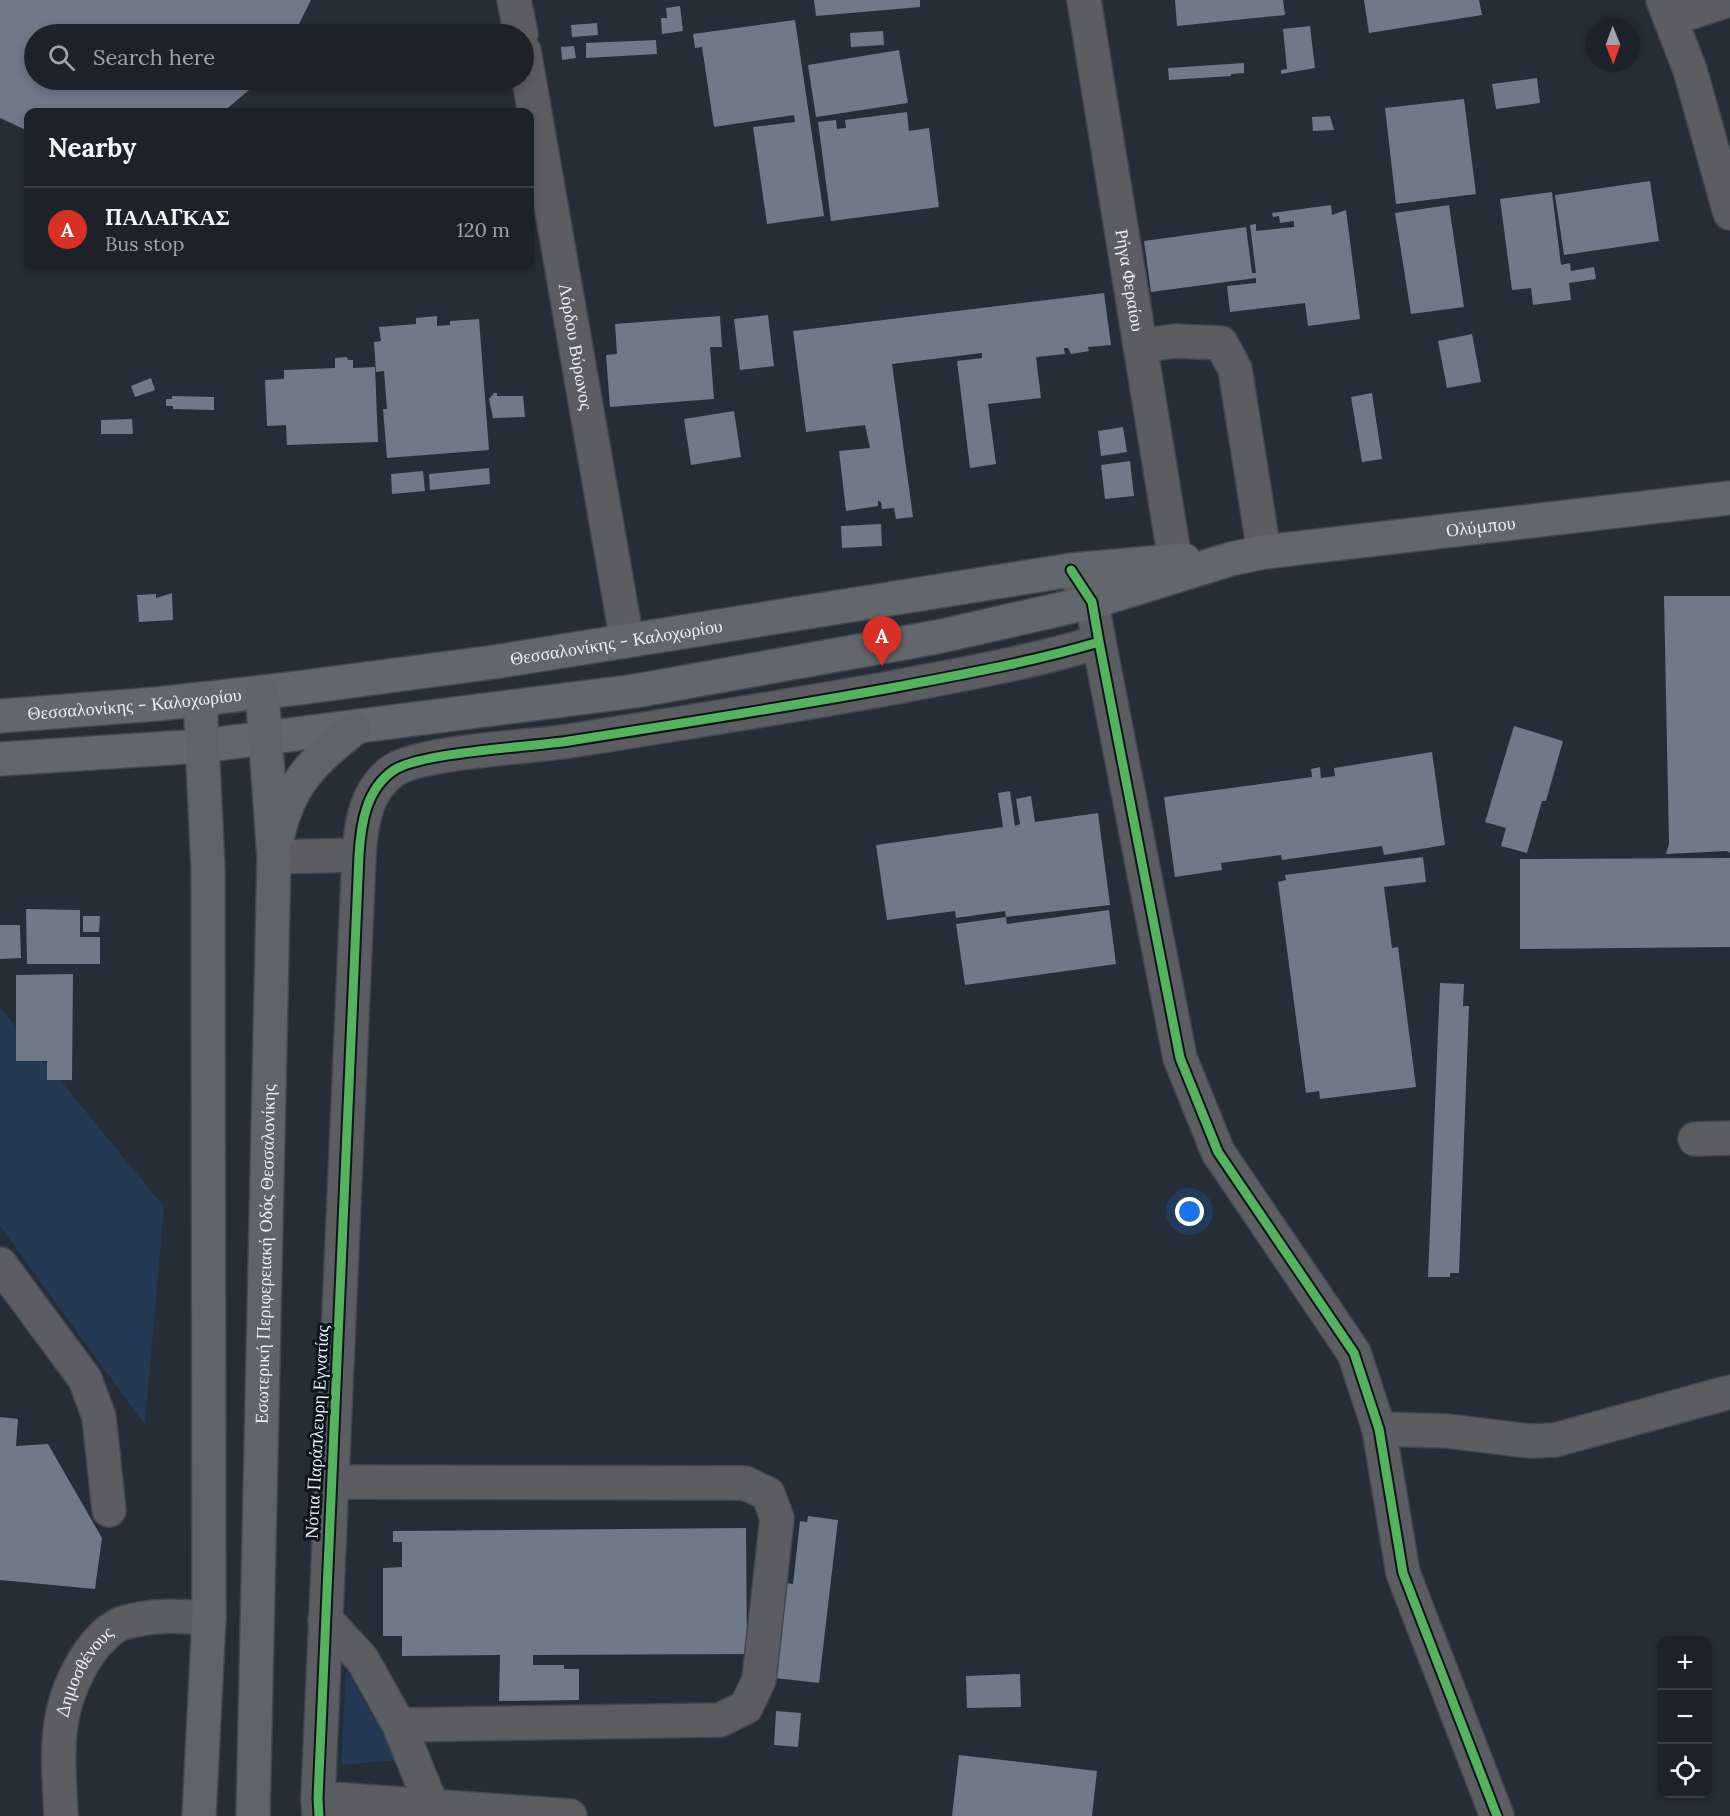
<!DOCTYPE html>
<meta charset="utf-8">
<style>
body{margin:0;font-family:Lora,serif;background:#292f35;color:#f1f3f6}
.controls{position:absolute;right:18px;bottom:18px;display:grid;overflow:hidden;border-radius:12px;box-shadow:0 3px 9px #0003}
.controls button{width:54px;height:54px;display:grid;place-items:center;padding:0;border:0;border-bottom:2px solid #3a3f46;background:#1c2229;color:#f1f3f6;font:30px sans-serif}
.compass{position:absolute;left:1586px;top:18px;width:54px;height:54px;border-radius:50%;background:#1c2229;box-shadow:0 3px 9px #0003;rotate:179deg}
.you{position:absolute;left:1190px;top:1212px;width:21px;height:21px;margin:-15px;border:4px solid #fff;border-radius:50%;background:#1a73e8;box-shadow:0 0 0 9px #1a73e833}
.badge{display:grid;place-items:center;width:39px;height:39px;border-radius:50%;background:#d93025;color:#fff;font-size:20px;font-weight:700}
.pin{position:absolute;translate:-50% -50px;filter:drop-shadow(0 2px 3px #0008)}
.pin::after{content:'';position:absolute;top:32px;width:21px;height:18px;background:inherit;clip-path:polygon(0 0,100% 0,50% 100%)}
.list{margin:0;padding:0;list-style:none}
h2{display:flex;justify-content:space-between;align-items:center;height:78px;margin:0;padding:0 24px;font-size:26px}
h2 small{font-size:20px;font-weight:400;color:#a0a4a8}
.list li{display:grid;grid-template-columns:39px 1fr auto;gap:18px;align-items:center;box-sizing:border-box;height:84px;padding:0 24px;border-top:2px solid #3a3f46}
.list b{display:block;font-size:22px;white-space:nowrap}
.list p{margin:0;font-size:20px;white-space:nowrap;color:#a0a4a8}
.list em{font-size:20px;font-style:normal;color:#a0a4a8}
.icon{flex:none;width:33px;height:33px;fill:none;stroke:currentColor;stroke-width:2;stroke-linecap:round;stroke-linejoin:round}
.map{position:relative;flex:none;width:1730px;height:1816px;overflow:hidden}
.search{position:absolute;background:#1c2229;box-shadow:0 3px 9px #0003;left:24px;top:24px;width:510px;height:66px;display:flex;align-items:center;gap:15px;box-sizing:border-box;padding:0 21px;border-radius:33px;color:#a0a4a8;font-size:22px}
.panel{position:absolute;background:#1c2229;box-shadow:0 3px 9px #0003;left:24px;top:108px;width:510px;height:162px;border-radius:12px}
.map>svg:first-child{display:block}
.green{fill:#243954}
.building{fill:#6f7987}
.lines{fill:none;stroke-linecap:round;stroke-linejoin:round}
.minor-casing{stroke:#424851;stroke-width:36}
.major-casing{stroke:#424851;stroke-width:36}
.highway-casing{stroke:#424851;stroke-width:36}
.minor{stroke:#5b5d62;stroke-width:33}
.major{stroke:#62676d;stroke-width:33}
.highway{stroke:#5f646b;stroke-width:33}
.cycleway-casing{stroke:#0e141c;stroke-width:13}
.cycleway{stroke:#56b35d;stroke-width:9}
.labels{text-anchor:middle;stroke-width:6;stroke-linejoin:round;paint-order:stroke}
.street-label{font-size:18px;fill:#e6effb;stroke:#0e141c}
</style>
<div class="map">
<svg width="1730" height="1816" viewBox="0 0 1730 1816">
<rect width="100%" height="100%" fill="#252d37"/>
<path class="green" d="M0,1007L164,1207L145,1425L0,1226Z
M346,1669L398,1760L341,1765Z"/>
<path class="building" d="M0,0H311L294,34H34V80H261L223,112H28V131L0,118Z
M814,0H920V7L816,16Z
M1175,0H1283L1285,15L1177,26Z
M1364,0H1479L1482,15L1369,33Z
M680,6L683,31L662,34L661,18H667L666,8Z
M795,20L824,216L767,224L753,127L795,122L794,115L714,127L702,47L695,48L693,34Z
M597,23L598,35L572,37L571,25Z
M1310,26L1315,68L1281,74V70L1287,69L1283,29Z
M883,31L884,45L851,47L850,33Z
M656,40L657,54L586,58V43Z
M574,46L576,58L562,60L561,47Z
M899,50L908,103L816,117L808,65Z
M1244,63V73L1231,74V76L1169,80L1168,68Z
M1537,78L1540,103L1496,109L1492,84Z
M1464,99L1476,194L1396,204L1385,108Z
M907,112L909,131L929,128L939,207L831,221L818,122L836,120L837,129L846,128L845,120Z
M1330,116L1334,130L1313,131L1312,117Z
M1650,181L1659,241L1564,255L1555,195Z
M1552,192L1561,265L1570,263L1571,271L1594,267L1596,279L1569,283L1571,300L1533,305L1531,288L1512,290L1500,199Z
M1331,205L1332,215L1346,210L1360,319L1308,326L1305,303L1230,312L1227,286L1256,283V278L1151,292L1144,241L1246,227L1252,273H1256L1250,225L1256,224V231L1294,227V221L1280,223L1279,216L1273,217L1272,213Z
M1449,205L1464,307L1411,314L1395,213Z
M1104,293L1111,345L1088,347L1089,351L1071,354L1068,348H1064L1065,354L1036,357L1041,398L988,404L996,464L970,468L957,361L982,358V353L892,364L913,517L896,519L894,508L882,509L881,502L878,501V506L846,511L839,451L870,448L865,425L806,432L793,331Z
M768,315L774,366L740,370L734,319Z
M437,316V326L450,325V321L479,319L489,450L387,458L383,409H387L384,371L376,372L374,342L381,341L379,327L416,324V318Z
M720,316L722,347H710L714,399L610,407L606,355L617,354L615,324Z
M1472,334L1481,382L1447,388L1438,341Z
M347,357L348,360H353V368L375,367L378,442L287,445L286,425L267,426L265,380L284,379V370L335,368V358Z
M151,378L155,390L135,397L131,386Z
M494,393H497V396H523L525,417L493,418L489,399Z
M1372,393L1382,459L1362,462L1351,397Z
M172,396L214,397V410L173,409V406H166V399H172Z
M734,411L741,457L691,465L684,419Z
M132,419L133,434H101V420Z
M1123,427L1127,452L1101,456L1098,431Z
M1130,461L1134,496L1105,499L1101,465Z
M489,468L490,484L430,490L429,474Z
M423,471L425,491L392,494L391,474Z
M881,524L882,546L842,548L841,526Z
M172,593L173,620L139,622L137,595L156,594V598Z
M1664,596H1730V853L1727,851L1666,854L1669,844Z
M1514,726L1563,741L1546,801H1542L1527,853L1501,846L1506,828L1485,822Z
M1432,752L1445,845L1384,855L1382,846L1282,860L1281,855L1221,863L1222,870L1175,877L1164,797L1312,777L1311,769L1320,767L1321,778L1335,776L1334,768Z
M1010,791L1015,826L1020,824L1016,799L1031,796L1035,822L1098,813L1110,905L1006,917L1005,911L956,918L955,911L887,920L876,845L1003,827L998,793Z
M1423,857L1426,882L1384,887L1392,948L1398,947L1416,1087L1320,1099L1319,1091L1306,1093L1278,882L1286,880L1285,875Z
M1730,858V947L1520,949V859Z
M26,909L80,910V937H100V964H27Z
M1109,910L1116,964L965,985L956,924L1006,917L1007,924Z
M83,916H100L99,932H83Z
M0,925H20L21,958L0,959Z
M73,974L72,1080H47V1061H16V975Z
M1440,983L1464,984L1463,1006H1469L1459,1273H1450V1277H1428Z
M0,1417L18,1419L16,1446L48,1444L102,1538L95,1589L0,1580Z
M808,1516L838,1520L819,1683L775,1678L786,1583L793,1584L800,1521L807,1522Z
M746,1528L747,1654L533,1655V1665H564V1669H579V1700L499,1701L500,1655L402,1656V1636H383V1568L402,1567V1542H393V1531Z
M1020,1674L1021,1707L967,1708L966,1676Z
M776,1711L801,1713L798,1747L774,1745Z
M959,1755L1097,1771L1092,1816H952Z"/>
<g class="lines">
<g class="minor-casing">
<g id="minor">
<path d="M514,0L521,34"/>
<path id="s1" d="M1084,0L1175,560"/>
<path d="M1663,0L1690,70L1730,213"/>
<path d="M1670,19L1729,0"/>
<path id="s2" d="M524,51L627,641"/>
<path d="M1140,346L1175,341L1221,343L1235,369L1264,552"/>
<path d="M1099,642L1180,1058L1218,1152L1354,1353L1379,1429L1403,1573L1497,1816"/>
<path d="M274,857L359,855"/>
<path d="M1695,1139L1730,1138"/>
<path d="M0,1264L85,1379L99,1417L109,1510"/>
<path d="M1379,1429L1447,1431L1530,1441L1555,1440L1730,1392"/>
<path d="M331,1482L745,1483L768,1494L777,1518L759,1680L746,1707L720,1720L399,1725"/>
<path d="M325,1619L362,1659L399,1725L432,1806"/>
<path d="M318,1798L570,1816"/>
<path id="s3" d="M61,1816C58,1752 52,1709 89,1653C96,1643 110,1627 123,1623C152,1614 179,1616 209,1618"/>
<path d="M319,1816L318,1798L359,855C361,823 366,789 394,770C422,752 530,747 569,741C678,724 787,707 896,687C964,674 1032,662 1099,642L1092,602L1077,579"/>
</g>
</g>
<g class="major-casing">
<g id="major">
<path id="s4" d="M0,716L157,704L298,688L494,662L1071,570L1184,560"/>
<path id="s5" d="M0,759L202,746L635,691L937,637L1092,602L1231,559L1264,552L1730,498"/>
</g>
</g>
<g class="highway-casing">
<g id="highway">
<path d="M278,834C290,783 314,760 354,729"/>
<path d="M199,1816L209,1618L208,869L200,699"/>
<path id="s6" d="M253,1816L274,857L262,692"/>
</g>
</g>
<use href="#minor" class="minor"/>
<use href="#major" class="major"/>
<use href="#highway" class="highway"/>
<g class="cycleway-casing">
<path id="cycleway" d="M1099,642L1180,1058L1218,1152L1354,1353L1379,1429L1403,1573L1497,1816
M319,1816L318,1798L359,855C361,823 366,789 394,770C422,752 530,747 569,741C678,724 787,707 896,687C964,674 1032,662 1099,642L1092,602L1071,570"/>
</g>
<use href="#cycleway" class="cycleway"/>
</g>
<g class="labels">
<g class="street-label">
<text dy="6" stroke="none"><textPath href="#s1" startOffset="284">Ρήγα Φεραίου</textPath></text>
<text dy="6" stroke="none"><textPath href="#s2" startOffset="300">Λόρδου Βύρωνος</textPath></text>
<text dy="6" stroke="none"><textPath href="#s5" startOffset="1502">Ολύμπου</textPath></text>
<text dy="6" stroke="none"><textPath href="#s4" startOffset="621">Θεσσαλονίκης - Καλοχωρίου</textPath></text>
<text dy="6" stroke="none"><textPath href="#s4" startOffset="135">Θεσσαλονίκης - Καλοχωρίου</textPath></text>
<text dy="6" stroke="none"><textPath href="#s6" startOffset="562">Εσωτερική Περιφερειακή Οδός Θεσσαλονίκης</textPath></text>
<text transform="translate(317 1432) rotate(-87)" y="6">Νότια Παράπλευρη Εγνατίας</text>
<text dy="6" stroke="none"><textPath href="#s3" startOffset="150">Δημοσθένους</textPath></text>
</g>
</g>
</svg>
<div class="controls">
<button>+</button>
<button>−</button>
<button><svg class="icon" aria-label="locate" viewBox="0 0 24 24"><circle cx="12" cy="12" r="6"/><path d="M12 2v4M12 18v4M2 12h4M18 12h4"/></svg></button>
</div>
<svg class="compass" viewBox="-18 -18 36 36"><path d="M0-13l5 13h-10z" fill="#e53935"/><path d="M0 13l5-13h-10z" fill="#a0a4a8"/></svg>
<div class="you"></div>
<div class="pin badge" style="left:882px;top:666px">A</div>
<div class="search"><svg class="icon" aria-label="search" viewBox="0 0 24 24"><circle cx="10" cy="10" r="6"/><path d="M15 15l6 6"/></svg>Search here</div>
<section class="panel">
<h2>Nearby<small></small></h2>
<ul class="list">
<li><span class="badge">A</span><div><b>ΠΑΛΑΓΚΑΣ</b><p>Bus stop</p></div><em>120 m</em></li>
</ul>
</section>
</div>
